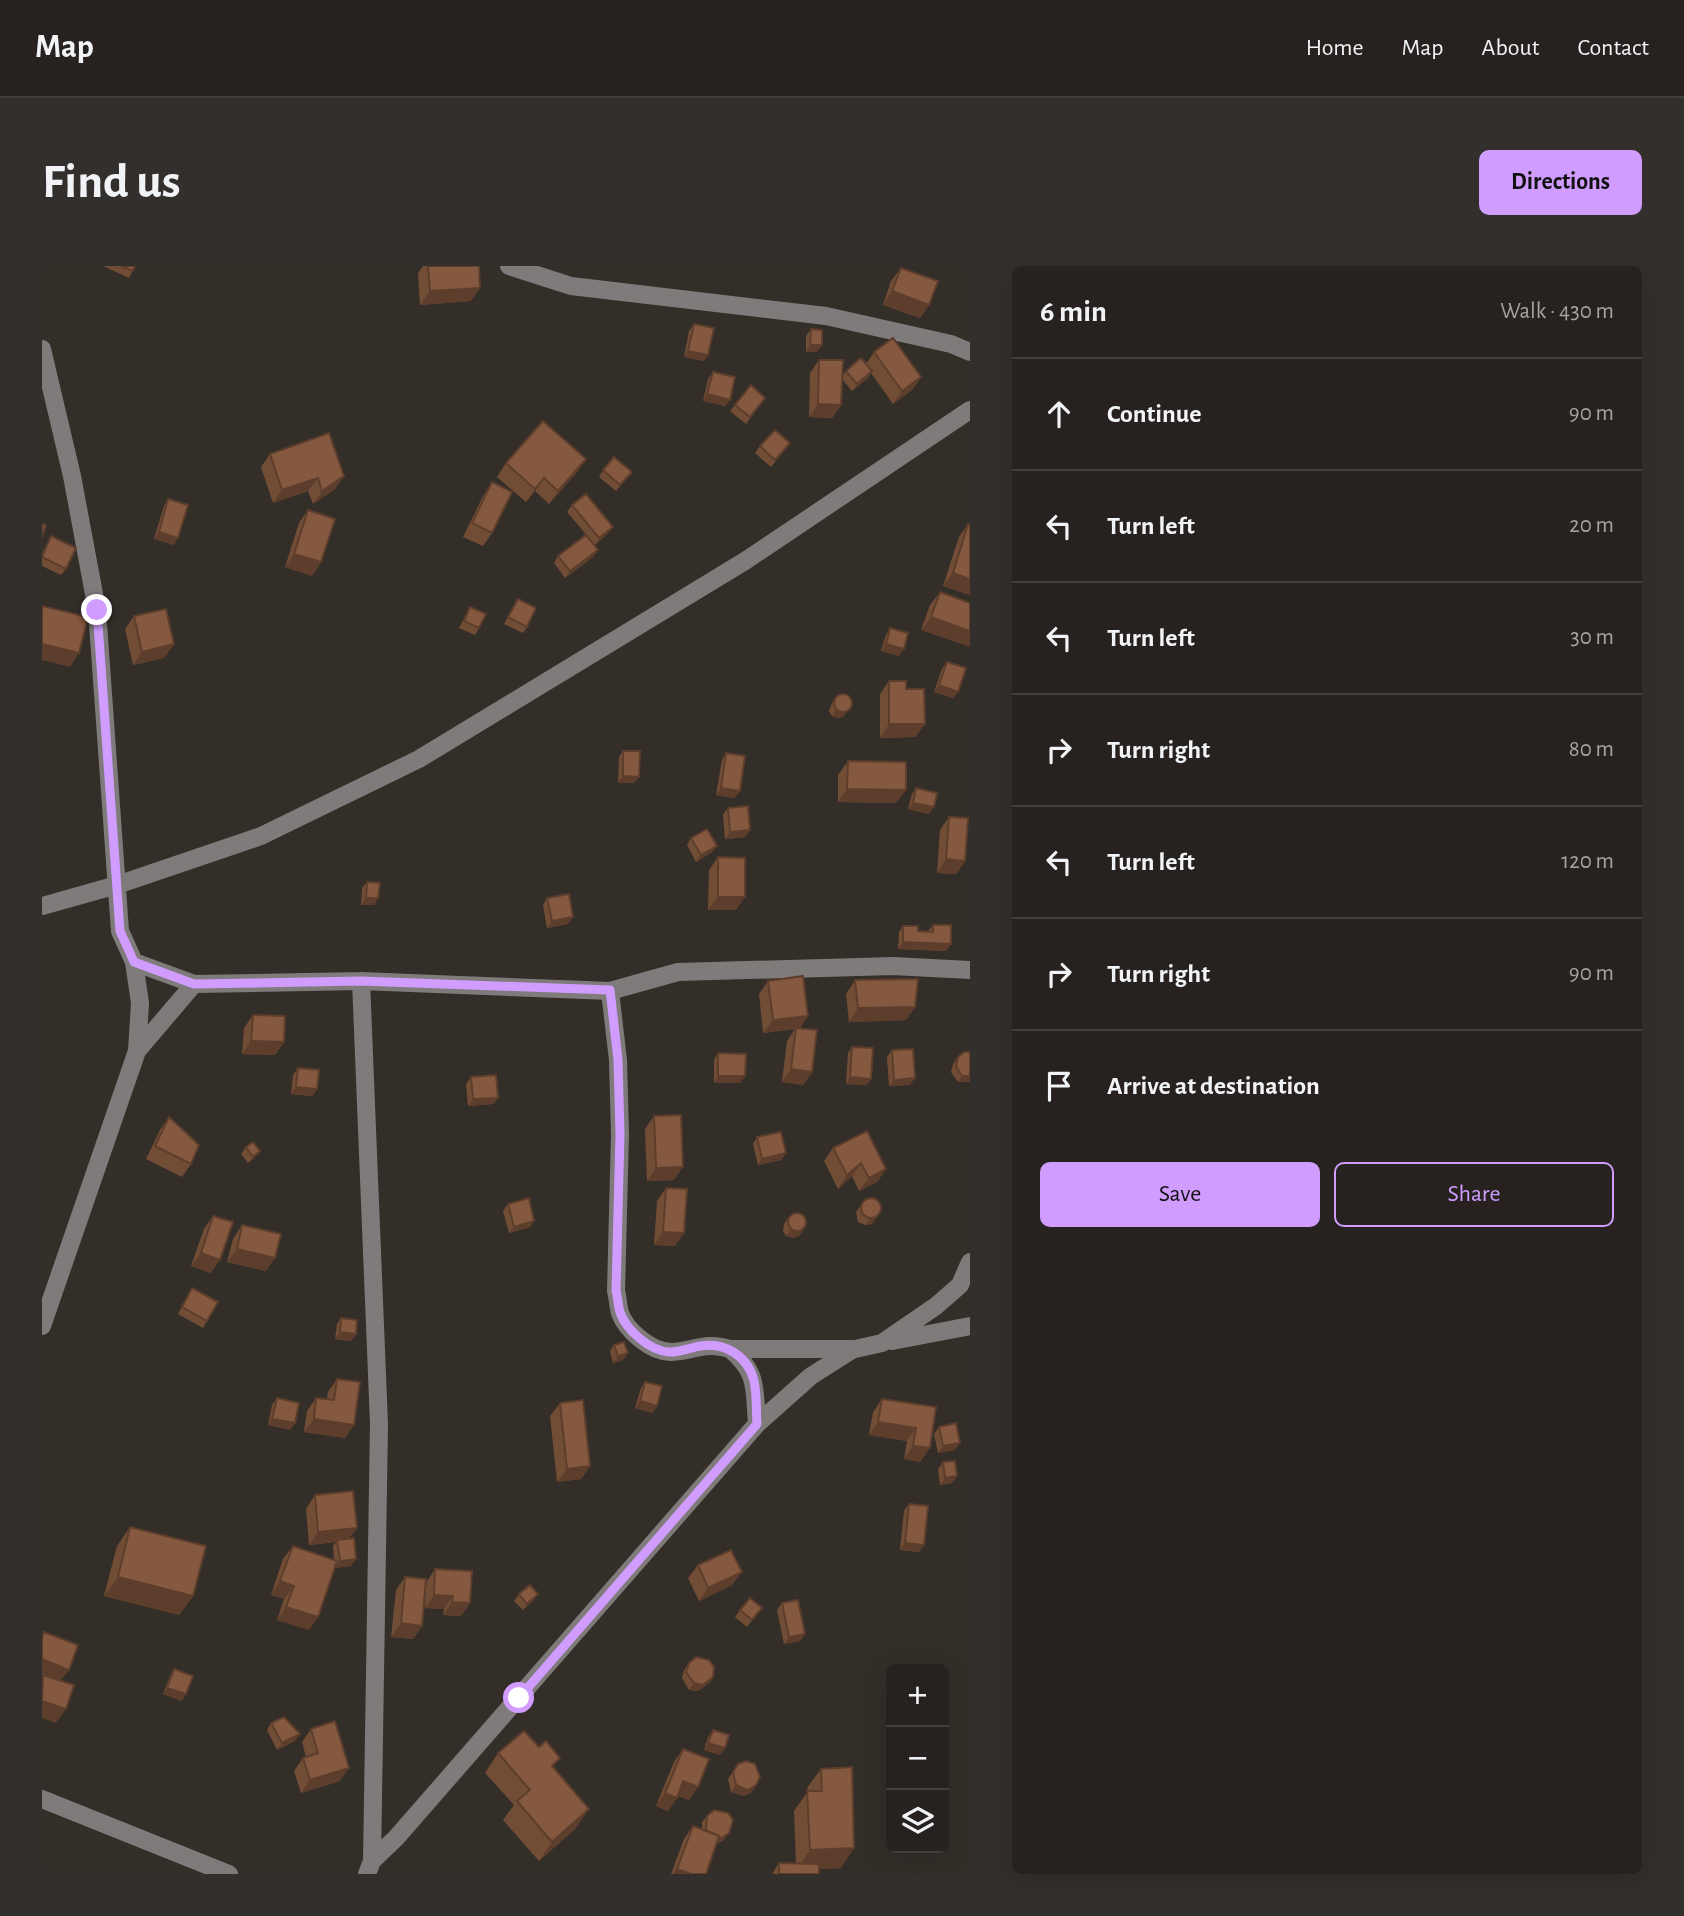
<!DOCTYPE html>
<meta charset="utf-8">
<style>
body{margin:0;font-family:"Alegreya Sans",sans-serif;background:#332f2c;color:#f1f3f6}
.controls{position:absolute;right:21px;bottom:21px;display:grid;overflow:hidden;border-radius:10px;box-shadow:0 7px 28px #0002}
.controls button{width:63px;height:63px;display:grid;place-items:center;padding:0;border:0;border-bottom:2px solid #433f3d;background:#27221f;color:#f1f3f6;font:35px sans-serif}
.stop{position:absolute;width:21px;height:21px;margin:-16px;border:5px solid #d09dff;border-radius:50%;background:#fff}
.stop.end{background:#d09dff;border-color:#fff;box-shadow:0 2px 7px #0008}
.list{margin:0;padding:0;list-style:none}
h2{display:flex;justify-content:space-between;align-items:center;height:91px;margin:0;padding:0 28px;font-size:30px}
h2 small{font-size:23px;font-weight:400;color:#a4a4a4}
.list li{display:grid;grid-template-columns:46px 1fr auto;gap:21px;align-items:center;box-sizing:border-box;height:112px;padding:0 28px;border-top:2px solid #433f3d}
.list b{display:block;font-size:26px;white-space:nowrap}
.list em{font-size:23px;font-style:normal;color:#a4a4a4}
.actions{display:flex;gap:14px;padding:21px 28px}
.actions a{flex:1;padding:16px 0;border:2px solid #d09dff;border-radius:10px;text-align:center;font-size:24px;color:#d09dff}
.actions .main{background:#d09dff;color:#111}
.icon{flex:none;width:38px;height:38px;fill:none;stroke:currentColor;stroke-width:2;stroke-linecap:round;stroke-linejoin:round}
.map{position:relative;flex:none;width:928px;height:1608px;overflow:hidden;border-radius:10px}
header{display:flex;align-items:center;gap:42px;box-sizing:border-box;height:98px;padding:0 35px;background:#27221f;border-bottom:2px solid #433f3d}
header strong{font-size:33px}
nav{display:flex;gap:38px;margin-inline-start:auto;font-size:24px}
.intro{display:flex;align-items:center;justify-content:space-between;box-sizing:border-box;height:168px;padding:0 42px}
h1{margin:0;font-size:49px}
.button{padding:18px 32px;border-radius:10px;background:#d09dff;color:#111;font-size:24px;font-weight:700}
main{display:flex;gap:42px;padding:0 42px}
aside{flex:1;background:#27221f;border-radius:10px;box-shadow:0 7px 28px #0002}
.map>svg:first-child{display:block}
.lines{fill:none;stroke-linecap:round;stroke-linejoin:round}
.minor{stroke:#807b7b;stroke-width:18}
.wall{fill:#724d36}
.shaded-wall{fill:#5d3e2c}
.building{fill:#85593f;stroke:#5d3e2c;stroke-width:2}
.route{stroke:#d09dff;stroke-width:9}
</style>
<header>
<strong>Map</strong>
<nav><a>Home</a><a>Map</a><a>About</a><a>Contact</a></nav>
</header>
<div class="intro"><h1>Find us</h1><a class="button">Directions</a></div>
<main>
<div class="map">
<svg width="928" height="1608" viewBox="0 0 928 1608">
<rect width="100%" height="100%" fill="#342e29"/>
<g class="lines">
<path class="minor" d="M467,0L529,20L784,50L909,78L928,86
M0,83L30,210L55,344L78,665L92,696L98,737L95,785L0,1060
M0,640L75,619L219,570L377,493L703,295L928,144
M92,696L152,718L319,715L568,725L636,706L851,700L928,704
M319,715L337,1158L330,1595
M568,725L576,794L578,868L574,1025C576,1032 576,1040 578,1047C584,1064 609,1086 629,1086C652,1085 663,1075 688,1083H813L840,1077L894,1040L918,1019L928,996
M95,785L152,718
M850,1075L928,1060
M688,1083C717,1107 712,1124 715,1158
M0,1533L187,1608
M325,1608L330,1595L354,1572L715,1158L769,1110L810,1084"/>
</g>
<path class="wall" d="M61,0H93L87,12Z
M381,0H437L429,35L378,39L376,7Z
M859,2L887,39L878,52L841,39L849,15Z
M652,58L666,89L662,95L642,91L647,65Z
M769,63L775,86H764V70Z
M832,86L879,111L870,124L851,138L829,107L826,112L810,125L800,113L799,139L790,152L767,151L768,107L777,94L800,110L804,105L824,98Z
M671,106L688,134L683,140L661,135L666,113Z
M723,132L704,158L688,145L693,139Z
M718,180L743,184L729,201L713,187Z
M228,188L302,210L293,223L271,238L266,225L231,237L219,201Z
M544,193L535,206L507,238L493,225L484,236L455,211L464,197Z
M561,204L590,206L574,225L557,211Z
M450,216V267L441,280L421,271L441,230Z
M126,233L132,279L112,273L122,240Z
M530,239L566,267L553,279L525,246Z
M266,244L279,296L270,310L243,301L257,257Z
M926,258L928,259V329L901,320L917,271Z
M9,270L24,303L19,309L0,300V287Z
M516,290L551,291L523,312L512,297Z
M898,326L928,337L879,364L888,339Z
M476,333L485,361L481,367L462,358Z
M428,341L437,362L433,369L417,362L424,348Z
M92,350L132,378L122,392L91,399L83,363Z
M848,362L857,390L839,385L844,369Z
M905,396L916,426L911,432L892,426L900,403Z
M847,415L864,423L883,458L873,471L838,472V428Z
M794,430L806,444L801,451L796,452L790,450L787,445L790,437Z
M581,485L597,511L592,517H576L577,491Z
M684,487L693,532L674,529L680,494Z
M806,495L854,537L796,536V509Z
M874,522L887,548L866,543L870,528Z
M686,542L703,571L683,573L681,548Z
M907,551L923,595L914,608L895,607L898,564Z
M649,572L675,580L670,586L654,596L645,579Z
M676,591L694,644H666L667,604Z
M325,616L336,632L332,639H319L320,622Z
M505,632L526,658L505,662L501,639Z
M891,659L909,678L904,685L856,683L857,666L861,660L876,665H886Z
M813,714L873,741L864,754L807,756L804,728Z
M726,715L766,750L757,763L770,806L761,819L740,816L745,775L753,763L721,767L717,728Z
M211,749L242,776L233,789L200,788L202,762Z
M810,781L825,819L804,818L806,787Z
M850,784L868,819L847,820L845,791Z
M676,787L703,810L698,817H672V794Z
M916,791L928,816H916L909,806L911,798Z
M256,802L275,823L270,830L249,828L251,809Z
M429,811L456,832L451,838L426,840L424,818Z
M612,850L632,914L605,915L603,863Z
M127,851L149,898L140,911L104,893L118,864Z
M715,871L744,887L739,894L716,899L711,878Z
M204,881L213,891L206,897L199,888Z
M791,882L844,903L835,916L817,925L810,910L796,923L782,895Z
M624,922L633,980L612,979L615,935Z
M466,938L492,955L488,961L467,967L461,945Z
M819,939L830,958L823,959L816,956L814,946Z
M171,950L169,1007L149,1000L162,963Z
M747,951L763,962L758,969L752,972L744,970L741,965L742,958Z
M200,959L224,1005L185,996L191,973Z
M150,1022L165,1055L161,1062L136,1048Z
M299,1052L314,1068L309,1075L293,1073L295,1058Z
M572,1079L586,1087L581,1094L571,1097L568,1085Z
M295,1113L312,1159L303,1172L262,1166L265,1145L274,1132L285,1133L286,1126Z
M603,1116L615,1140L610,1147L593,1142L599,1122Z
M235,1132L253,1157L248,1164L226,1159L230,1139Z
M840,1133L894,1141L878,1196L862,1193L865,1175L827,1169L831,1146Z
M518,1137L548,1200L539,1213L515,1216L508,1150Z
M897,1161L913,1184L896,1187L892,1168Z
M901,1196L915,1210L910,1217L898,1219L896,1203Z
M273,1229L315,1262L307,1272L309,1300L293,1302L267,1364L235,1354L242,1333L229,1329L241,1293L251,1280L292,1294L291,1280L294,1276L267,1279L264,1243Z
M867,1238L877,1286L858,1284L862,1245Z
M88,1261L151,1330L137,1349L62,1330L75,1280Z
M656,1299L690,1319L657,1335L646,1312Z
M393,1303L428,1337L419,1350L401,1349L402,1343L383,1342L384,1317Z
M363,1311L380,1360L371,1373L349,1371L354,1324Z
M477,1328H496L491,1335L481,1344L472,1335Z
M740,1337L763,1368L758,1375L742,1378L735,1344Z
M720,1342L705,1361L693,1351L698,1344Z
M647,1397L671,1411L667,1417L656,1425L647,1424L640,1412L642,1404Z
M132,1403L140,1435L121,1428L128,1410Z
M229,1457L253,1475L235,1484L225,1464Z
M269,1463L298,1515L259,1527L252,1505L261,1492L264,1491L260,1476Z
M671,1464L683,1482L678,1489L662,1484L666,1471Z
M641,1483L647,1534L636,1530L626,1545L614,1540L632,1496Z
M456,1487L511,1502L534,1562L497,1595L461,1554L472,1539L443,1507Z
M696,1498L710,1526L702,1530L689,1526L686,1513Z
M779,1503L799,1602L777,1603V1608H730L737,1597L754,1598L752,1545L766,1525L765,1522Z
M849,1510V1526H847Z
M665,1550L682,1574L674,1578L664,1608H629L642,1573L651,1560L660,1563V1556Z"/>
<path class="shaded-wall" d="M438,22L429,35L378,39L388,25Z
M850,25L887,39L878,52L841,39Z
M768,79H780L775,86H764Z
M646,85L666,89L662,95L642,91Z
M830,105L826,112L810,125L815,118Z
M879,111L870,124L851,138L860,125Z
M665,128L688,134L683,140L661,135Z
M776,138L799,139L790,152L767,151Z
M544,193L535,206L507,238L516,225Z
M302,210L293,223L271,238L280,225Z
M276,212L266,225L231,237L240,224Z
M502,212L493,225L484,236L493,223Z
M571,261L566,267L553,279L557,272Z
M117,266L136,272L132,279L112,273Z
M556,284L551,291L523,312L528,305Z
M252,288L279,296L270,310L243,301Z
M911,307L928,313V329L901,320Z
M889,351L928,365V381L879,364Z
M0,378L37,387L28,401L0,394Z
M132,378L122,392L91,399L100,386Z
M844,378L862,383L857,390L839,385Z
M897,419L916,426L911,432L892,426Z
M795,443L806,444L801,451L796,452L790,450Z
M847,458H883L873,471L838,472Z
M581,510L597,511L592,517H576Z
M679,522L698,525L693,532L674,529Z
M805,523L864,524L854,537L796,536Z
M871,537L892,541L887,548L866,543Z
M708,564L703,571L683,573L688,566Z
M675,580L670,586L654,596L659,589Z
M904,593L923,595L914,608L895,607Z
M676,631H703L694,644H666Z
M324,632H336L332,639H319Z
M531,651L526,658L505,662L510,655Z
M861,676L909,678L904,685L856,683Z
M873,741L864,754L807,756L816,742Z
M766,750L756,763L721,767L731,754Z
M209,775L242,776L233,789L200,788Z
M749,803L770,806L761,819L740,816Z
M676,810H703L698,817H672Z
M920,810H928V816H916Z
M808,811L829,813L825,819L804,818Z
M873,812L868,819L847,820L852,814Z
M254,821L275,823L270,830L249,828Z
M456,832L451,838L426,840L431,833Z
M744,887L739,894L716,899L720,893Z
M819,897L810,910L796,923L805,909Z
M641,901L632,914L605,915L614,902Z
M844,903L835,916L817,925L827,912Z
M839,946L830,958L823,959L828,953Z
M492,955L488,961L467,967L472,961Z
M763,962L758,969L752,972L744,970L749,963Z
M621,966L642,967L633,980L612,979Z
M195,983L233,992L224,1005L185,996Z
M159,987L178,994L169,1007L149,1000Z
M298,1066L314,1068L309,1075L293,1073Z
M586,1087L581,1094L571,1097L576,1090Z
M598,1135L615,1140L610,1147L593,1142Z
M230,1153L253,1157L248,1164L226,1159Z
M272,1153L312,1159L303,1172L262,1166Z
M836,1156L874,1162L865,1175L827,1169Z
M918,1177L913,1184L896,1187L901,1180Z
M871,1180L888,1182L878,1196L862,1193Z
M548,1200L539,1213L515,1216L525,1203Z
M915,1210L910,1217L898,1219L903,1212Z
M315,1262L305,1275L295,1274L294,1276L267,1279L276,1266Z
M863,1277L882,1279L877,1286L858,1284Z
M314,1293L309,1300L293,1302L298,1295Z
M700,1306L690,1319L657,1335L666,1322Z
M76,1311L151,1330L137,1349L62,1330Z
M238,1315L252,1320L242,1333L229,1329Z
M496,1328L491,1335L481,1344L485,1338Z
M392,1329L411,1330L402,1343L383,1342Z
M410,1336L428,1337L419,1350L401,1349Z
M244,1341L276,1351L267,1364L235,1354Z
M359,1357L380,1360L371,1373L349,1371Z
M763,1368L758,1375L742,1378L747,1371Z
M0,1393L27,1404L17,1417L0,1410Z
M671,1411L667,1417L656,1425L647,1424L652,1417Z
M125,1422L144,1428L140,1435L121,1428Z
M0,1435L24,1443L14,1457L0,1452Z
M258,1468L253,1475L235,1484L240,1477Z
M666,1477L683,1482L678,1489L662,1484Z
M307,1502L298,1515L259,1527L268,1514Z
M641,1515L656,1521L647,1534L632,1528Z
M694,1519H714L710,1526L702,1530L689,1526Z
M623,1527L635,1532L626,1545L614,1540Z
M547,1543L534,1562L497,1595L510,1576Z
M687,1567L682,1574L674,1578L665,1577Z
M812,1582L799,1602L754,1604L768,1584Z
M635,1603L649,1608H631Z"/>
<path class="building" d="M79,0H93L91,5Z
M386,0H437L438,22L388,25Z
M859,2L896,15L887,39L850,25Z
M652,58L672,62L666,89L646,85Z
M769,63L780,64V79H768Z
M851,72L879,111L860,125L832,86Z
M819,92L830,105L815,118L804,105Z
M777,94H801L799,139L776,138Z
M671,106L693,111L688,134L665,128Z
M709,119L723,132L708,151L693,139Z
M501,155L544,193L516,225L502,212L493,223L464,197Z
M733,164L748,177L733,194L718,180Z
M287,167L302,210L280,225L276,212L240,224L228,188Z
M572,191L590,206L578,219L561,204Z
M450,216L470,226L450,267L430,257Z
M544,228L571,261L557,272L530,239Z
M126,233L146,239L136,272L117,266Z
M266,244L293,253L279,296L252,288Z
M0,258L4,259L0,271Z
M926,258L928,259V313L911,307Z
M544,269L556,284L528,305L516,290Z
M9,270L34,282L24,303L0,291Z
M898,326L928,337V365L889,351Z
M476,333L494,342L485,361L466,351Z
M0,340L46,351L37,387L0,378Z
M428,341L444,348L437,362L422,355Z
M124,343L132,378L100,386L92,350Z
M848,362L866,367L862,383L844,378Z
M905,396L924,402L916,426L897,419Z
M847,415H864V423H882L883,458H847Z
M792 437a9 9 0 1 1 18 0a9 9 0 1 1-18 0Z
M581,485H598L597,511L581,510Z
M684,487L703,490L698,525L679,522Z
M806,495L864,496V524L805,523Z
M874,522L895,527L892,541L871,537Z
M706,540L708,564L688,566L686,542Z
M907,551L926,552L923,595L904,593Z
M665,563L675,580L659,589L649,572Z
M676,591L703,592V631H676Z
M325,616L338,617L336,632H324Z
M527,628L531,651L510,655L505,632Z
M891,659H909V678L861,676V660H876V665L891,666Z
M761,710L766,750L731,754L726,715Z
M876,713L873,741L816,742L813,714Z
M211,749L243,750L242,776L209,775Z
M754,762L775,764L770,806L749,803Z
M810,781L831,782L829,813L808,811Z
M871,783L873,812L852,814L850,784Z
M922,786H928V810H920L914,800L916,791Z
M676,787L704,788L703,810H676Z
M256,802L277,804L275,823L254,821Z
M454,809L456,832L431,833L429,811Z
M639,849L641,901L614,902L612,850Z
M127,851L157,879L149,898L113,880Z
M825,865L844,903L827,912L819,897L805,909L791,882Z
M739,866L744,887L720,893L715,871Z
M211,876L218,885L211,891L204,881Z
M624,922L645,923L642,967L621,966Z
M819 942a10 10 0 1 1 20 0a10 10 0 1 1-20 0Z
M487,932L492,955L472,961L466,938Z
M746 956a9 9 0 1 1 18 0a9 9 0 1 1-18 0Z
M171,950L191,956L178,994L159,987Z
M200,959L239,968L233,992L195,983Z
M150,1022L176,1036L165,1055L140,1041Z
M299,1052L315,1054L314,1068L298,1066Z
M582,1076L586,1087L576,1090L572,1079Z
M295,1113L318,1116L312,1159L272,1153L274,1132L292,1134Z
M603,1116L620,1120L615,1140L598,1135Z
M235,1132L257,1137L253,1157L230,1153Z
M840,1133L894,1141L888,1182L871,1180L874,1162L836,1156Z
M541,1134L548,1200L525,1203L518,1137Z
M914,1157L918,1177L901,1180L897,1161Z
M913,1195L915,1210L903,1212L901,1196Z
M311,1225L315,1262L276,1266L273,1229Z
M867,1238L886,1240L882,1279L863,1277Z
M88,1261L164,1280L151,1330L76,1311Z
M312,1272L314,1293L298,1295L295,1274Z
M251,1280L295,1295L276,1351L244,1341L252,1320L238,1315Z
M689,1284L700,1306L666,1322L656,1299Z
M393,1303L430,1305L428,1337L410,1336L411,1330L392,1329Z
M363,1311L384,1313L380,1360L359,1357Z
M488,1319L496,1328L485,1338L477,1328Z
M708,1332L720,1342L710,1354L698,1344Z
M756,1334L763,1368L747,1371L740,1337Z
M2,1366L36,1379L27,1404L0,1393V1372Z
M654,1391L667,1394L672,1401L671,1411L661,1419L652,1417L644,1406L647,1397Z
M132,1403L151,1410L144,1428L125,1422Z
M1,1409L32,1419L24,1443L0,1435Z
M242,1451L258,1468L240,1477L229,1457Z
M293,1455L307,1502L268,1514L261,1492L276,1487L269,1463Z
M671,1464L687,1469L683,1482L666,1477Z
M482,1465L497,1481L504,1475L518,1492L510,1500L547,1543L510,1576L475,1535L488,1524L456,1487Z
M641,1483L667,1493L656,1521L641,1515L635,1532L623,1527Z
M704,1495L713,1498L718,1511L714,1519L706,1524L694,1519L691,1506L696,1498Z
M810,1501L812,1582L768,1584L765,1525H780L779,1503Z
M672,1544L686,1547L691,1554L687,1567L679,1572L677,1571V1570L665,1565L664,1563L665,1550Z
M651,1560L677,1570L664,1608H649L635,1603Z
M737,1597L777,1598V1608H737Z"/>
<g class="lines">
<path class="route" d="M55,344L78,665L92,696L152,718L319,715L568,724L576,794L578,868L574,1025C576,1032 576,1040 578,1046C584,1064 608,1085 627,1086C637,1087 649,1081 659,1080C683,1076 706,1090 712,1115C715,1128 714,1144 715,1158L477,1432"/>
</g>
</svg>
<div class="controls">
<button>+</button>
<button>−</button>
<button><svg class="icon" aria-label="layers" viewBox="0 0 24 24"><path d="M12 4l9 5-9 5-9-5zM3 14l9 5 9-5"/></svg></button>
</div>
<div class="stop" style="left:477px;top:1432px"></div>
<div class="stop end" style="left:55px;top:344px"></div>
</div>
<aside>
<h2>6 min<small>Walk · 430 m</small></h2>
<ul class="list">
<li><svg class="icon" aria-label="ahead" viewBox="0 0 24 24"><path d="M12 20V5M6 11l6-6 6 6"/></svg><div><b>Continue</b></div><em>90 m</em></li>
<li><svg class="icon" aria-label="left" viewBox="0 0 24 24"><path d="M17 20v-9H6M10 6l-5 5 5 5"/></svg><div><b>Turn left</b></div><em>20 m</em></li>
<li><svg class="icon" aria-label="left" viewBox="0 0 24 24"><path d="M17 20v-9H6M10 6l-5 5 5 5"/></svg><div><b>Turn left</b></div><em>30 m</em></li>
<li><svg class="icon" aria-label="right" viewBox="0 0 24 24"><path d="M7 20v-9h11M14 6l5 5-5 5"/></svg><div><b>Turn right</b></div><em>80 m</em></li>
<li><svg class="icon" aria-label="left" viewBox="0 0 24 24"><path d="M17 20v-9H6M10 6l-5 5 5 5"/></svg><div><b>Turn left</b></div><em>120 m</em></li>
<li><svg class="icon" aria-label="right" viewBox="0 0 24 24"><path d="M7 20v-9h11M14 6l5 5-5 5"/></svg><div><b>Turn right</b></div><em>90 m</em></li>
<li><svg class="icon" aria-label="arrive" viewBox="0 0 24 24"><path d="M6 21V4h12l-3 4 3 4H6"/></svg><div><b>Arrive at destination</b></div></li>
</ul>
<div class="actions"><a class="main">Save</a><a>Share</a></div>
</aside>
</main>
